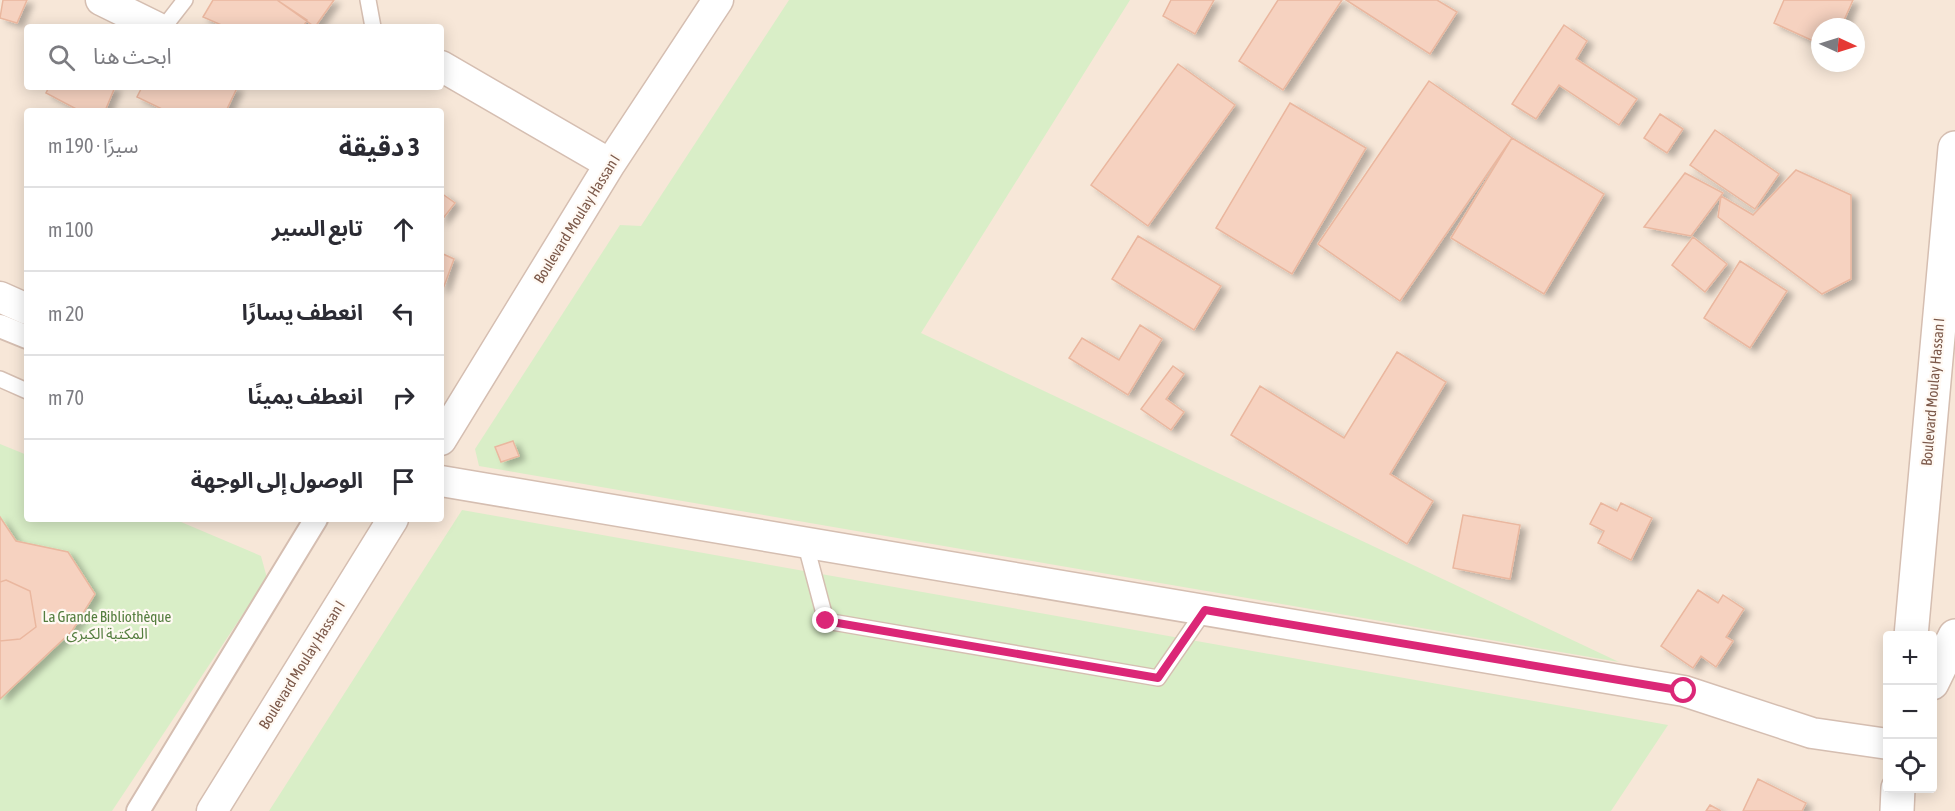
<!DOCTYPE html>
<html lang="ar">
<meta charset="utf-8">
<style>
body{margin:0;font-family:"Asap Condensed","Noto Sans Arabic",sans-serif;background:#f7f7f7;color:#2b2b33;direction:rtl}
.controls{position:absolute;right:18px;bottom:18px;display:grid;overflow:hidden;border-radius:6px;box-shadow:0 3px 15px #0003}
.controls button{width:54px;height:54px;display:grid;place-items:center;padding:0;border:0;border-bottom:2px solid #e1e1e2;background:#fff;color:#2b2b33;font:30px sans-serif}
.compass{position:absolute;left:1811px;top:18px;width:54px;height:54px;border-radius:50%;background:#fff;box-shadow:0 3px 15px #0003;rotate:94deg}
.stop{position:absolute;width:18px;height:18px;margin:-14px;border:4px solid #db2777;border-radius:50%;background:#fff}
.stop.end{background:#db2777;border-color:#fff;box-shadow:0 2px 6px #0008}
.list{margin:0;padding:0;list-style:none}
h2{display:flex;justify-content:space-between;align-items:center;height:78px;margin:0;padding:0 24px;font-size:26px}
h2 small{font-size:20px;font-weight:400;color:#7c7c81}
.list li{display:grid;grid-template-columns:39px 1fr auto;gap:18px;align-items:center;box-sizing:border-box;height:84px;padding:0 24px;border-top:2px solid #e1e1e2}
.list b{display:block;font-size:22px;white-space:nowrap}
.list em{font-size:20px;font-style:normal;color:#7c7c81}
.icon{flex:none;width:33px;height:33px;fill:none;stroke:currentColor;stroke-width:2;stroke-linecap:round;stroke-linejoin:round}
.map{position:relative;flex:none;width:1955px;height:811px;overflow:hidden;direction:ltr}
.search{position:absolute;background:#fff;box-shadow:0 3px 15px #0003;left:24px;top:24px;width:420px;height:66px;display:flex;align-items:center;gap:15px;box-sizing:border-box;padding:0 21px;border-radius:6px;color:#7c7c81;font-size:22px}
.panel{position:absolute;background:#fff;box-shadow:0 3px 15px #0003;left:24px;top:108px;width:420px;height:414px;border-radius:6px;direction:rtl}
.map>svg:first-child{display:block}
.residential{fill:#f7e7d8;fill-rule:evenodd}
.green{fill:#d9eec7}
.building{fill:#f6d2c0;stroke:#eab79f;stroke-width:1.5;filter:url(#shadow)}
.lines{fill:none;stroke-linecap:round;stroke-linejoin:round}
.service-casing{stroke:#d5beb1;stroke-width:18}
.pedestrian-casing{stroke:#d5beb1;stroke-width:26}
.minor-casing{stroke:#d5beb1;stroke-width:33}
.tertiary-casing{stroke:#d5beb1;stroke-width:36}
.service{stroke:#fff;stroke-width:15}
.pedestrian{stroke:#fff;stroke-width:22}
.minor{stroke:#fff;stroke-width:30}
.tertiary{stroke:#fff;stroke-width:33}
.route{stroke:#db2777;stroke-width:8}
.labels{text-anchor:middle;stroke-width:4.5;stroke-linejoin:round;paint-order:stroke}
.street-label{font-size:15px;fill:#7c594a;stroke:#fff9f3}
.park-label{font-size:15px;fill:#547d3e;stroke:#fff9f3}
</style>
<div class="map">
<svg width="1955" height="811" viewBox="0 0 1955 811">
<defs>
<filter id="shadow"><feDropShadow dx="6" dy="4" stdDeviation="3" flood-color="#0004"/></filter>
</defs>
<rect width="100%" height="100%" fill="#fef5eb"/>
<path class="residential" d="M0,0H1955V811H0ZM27,27H441V87H27ZM1820,27H1856V63H1820ZM27,111H441V519H27ZM1888,636H1932V788H1888Z"/>
<path class="green" d="M789,0H1130L921,333L1619,662L479,466L475,449L620,225L641,226Z
M0,444L27,455V519H174L261,556L267,578L112,811H0Z
M462,510L1668,725L1611,811H269Z"/>
<path class="building" d="M3,0H27L17,23L0,18Z
M213,0H277L307,20L303,27H226L203,17Z
M277,0H334L315,27Z
M1171,0H1214L1195,34L1163,16Z
M1278,0H1342L1283,90L1239,61Z
M1346,0H1437L1457,12L1430,54Z
M1784,0H1853L1841,27H1820V44L1774,23Z
M1564,25L1587,41L1576,59L1637,99L1619,125L1559,85L1536,119L1512,104Z
M1178,64L1235,105L1148,226L1091,185Z
M1429,81L1512,138L1400,301L1318,244Z
M49,87H115L105,111H80L46,93Z
M142,87H236L237,88L226,111H166L137,97Z
M1290,103L1366,148L1292,274L1216,228Z
M1660,114L1683,129L1667,153L1644,138Z
M1715,130L1779,174L1755,209L1690,165Z
M1512,138L1604,194L1544,294L1451,238Z
M1796,170L1851,195V279L1822,294L1718,217L1721,196L1753,215Z
M1685,173L1723,193L1691,236L1644,227Z
M441,193L455,203L441,221Z
M1138,236L1221,286L1194,330L1112,279Z
M1693,237L1727,264L1705,292L1672,265Z
M441,253L454,259L443,289L441,288Z
M1740,261L1787,291L1750,348L1704,318Z
M1140,325L1162,339L1128,395L1069,358L1082,338L1119,360Z
M1397,352L1446,382L1390,474L1433,501L1407,544L1231,435L1260,386L1344,438Z
M1173,366L1184,374L1166,399L1184,412L1171,430L1141,409Z
M513,441L519,456L501,462L495,447Z
M1601,503L1617,511L1621,503L1652,518L1631,560L1598,543L1604,531L1590,524Z
M1463,515L1520,525L1510,579L1453,568Z
M0,517L16,541L68,552L95,594L72,631L0,699Z
M6,580L30,591L36,627L20,639L0,641V582Z
M1698,590L1718,603L1723,595L1744,609L1726,637L1733,641L1716,667L1701,656L1693,668L1661,646Z
M1758,779L1806,803L1802,811H1743Z
M1710,805L1721,811H1706Z"/>
<g class="lines">
<g class="service-casing">
<path id="service" d="M368,0L373,27
M164,27L185,0
M0,379L27,391
M805,542L826,621L1158,678L1205,610"/>
</g>
<g class="pedestrian-casing">
<path id="pedestrian" d="M0,326L27,337
M138,811L316,519"/>
</g>
<g class="minor-casing">
<path id="minor" d="M101,0L156,27
M441,66L610,164
M0,297L27,309
M441,440L610,164L718,0
M441,481L1684,691L1812,733L1888,744
M212,811L393,519"/>
</g>
<g class="tertiary-casing">
<path id="tertiary" d="M1911,636L1955,148
M1932,683L1955,636
M1897,811L1898,788"/>
</g>
<use href="#service" class="service"/>
<use href="#pedestrian" class="pedestrian"/>
<use href="#minor" class="minor"/>
<use href="#tertiary" class="tertiary"/>
</g>
<g class="lines">
<path class="route" d="M826,621L1158,678L1205,610L1684,691"/>
</g>
<g class="labels">
<g class="street-label">
<text transform="translate(577 219) rotate(-58)" y="5">Boulevard Moulay Hassan I</text>
<text transform="translate(1933 392) rotate(-85)" y="5">Boulevard Moulay Hassan I</text>
<text transform="translate(302 665) rotate(-58)" y="5">Boulevard Moulay Hassan I</text>
</g>
<g class="park-label">
<text x="107" y="622">La Grande Bibliothèque<tspan x="107" dy="17">المكتبة الكبرى</tspan></text>
</g>
</g>
</svg>
<div class="controls">
<button>+</button>
<button>−</button>
<button><svg class="icon" aria-label="locate" viewBox="0 0 24 24"><circle cx="12" cy="12" r="6"/><path d="M12 2v4M12 18v4M2 12h4M18 12h4"/></svg></button>
</div>
<svg class="compass" viewBox="-18 -18 36 36"><path d="M0-13l5 13h-10z" fill="#e53935"/><path d="M0 13l5-13h-10z" fill="#7c7c81"/></svg>
<div class="stop" style="left:1684px;top:691px"></div>
<div class="stop end" style="left:826px;top:621px"></div>
<div class="search"><svg class="icon" aria-label="search" viewBox="0 0 24 24"><circle cx="10" cy="10" r="6"/><path d="M15 15l6 6"/></svg>ابحث هنا</div>
<section class="panel">
<h2>3 دقيقة<small>سيرًا · 190 m</small></h2>
<ul class="list">
<li><svg class="icon" aria-label="ahead" viewBox="0 0 24 24"><path d="M12 20V5M6 11l6-6 6 6"/></svg><div><b>تابع السير</b></div><em>100 m</em></li>
<li><svg class="icon" aria-label="left" viewBox="0 0 24 24"><path d="M17 20v-9H6M10 6l-5 5 5 5"/></svg><div><b>انعطف يسارًا</b></div><em>20 m</em></li>
<li><svg class="icon" aria-label="right" viewBox="0 0 24 24"><path d="M7 20v-9h11M14 6l5 5-5 5"/></svg><div><b>انعطف يمينًا</b></div><em>70 m</em></li>
<li><svg class="icon" aria-label="arrive" viewBox="0 0 24 24"><path d="M6 21V4h12l-3 4 3 4H6"/></svg><div><b>الوصول إلى الوجهة</b></div></li>
</ul>
</section>
</div>
